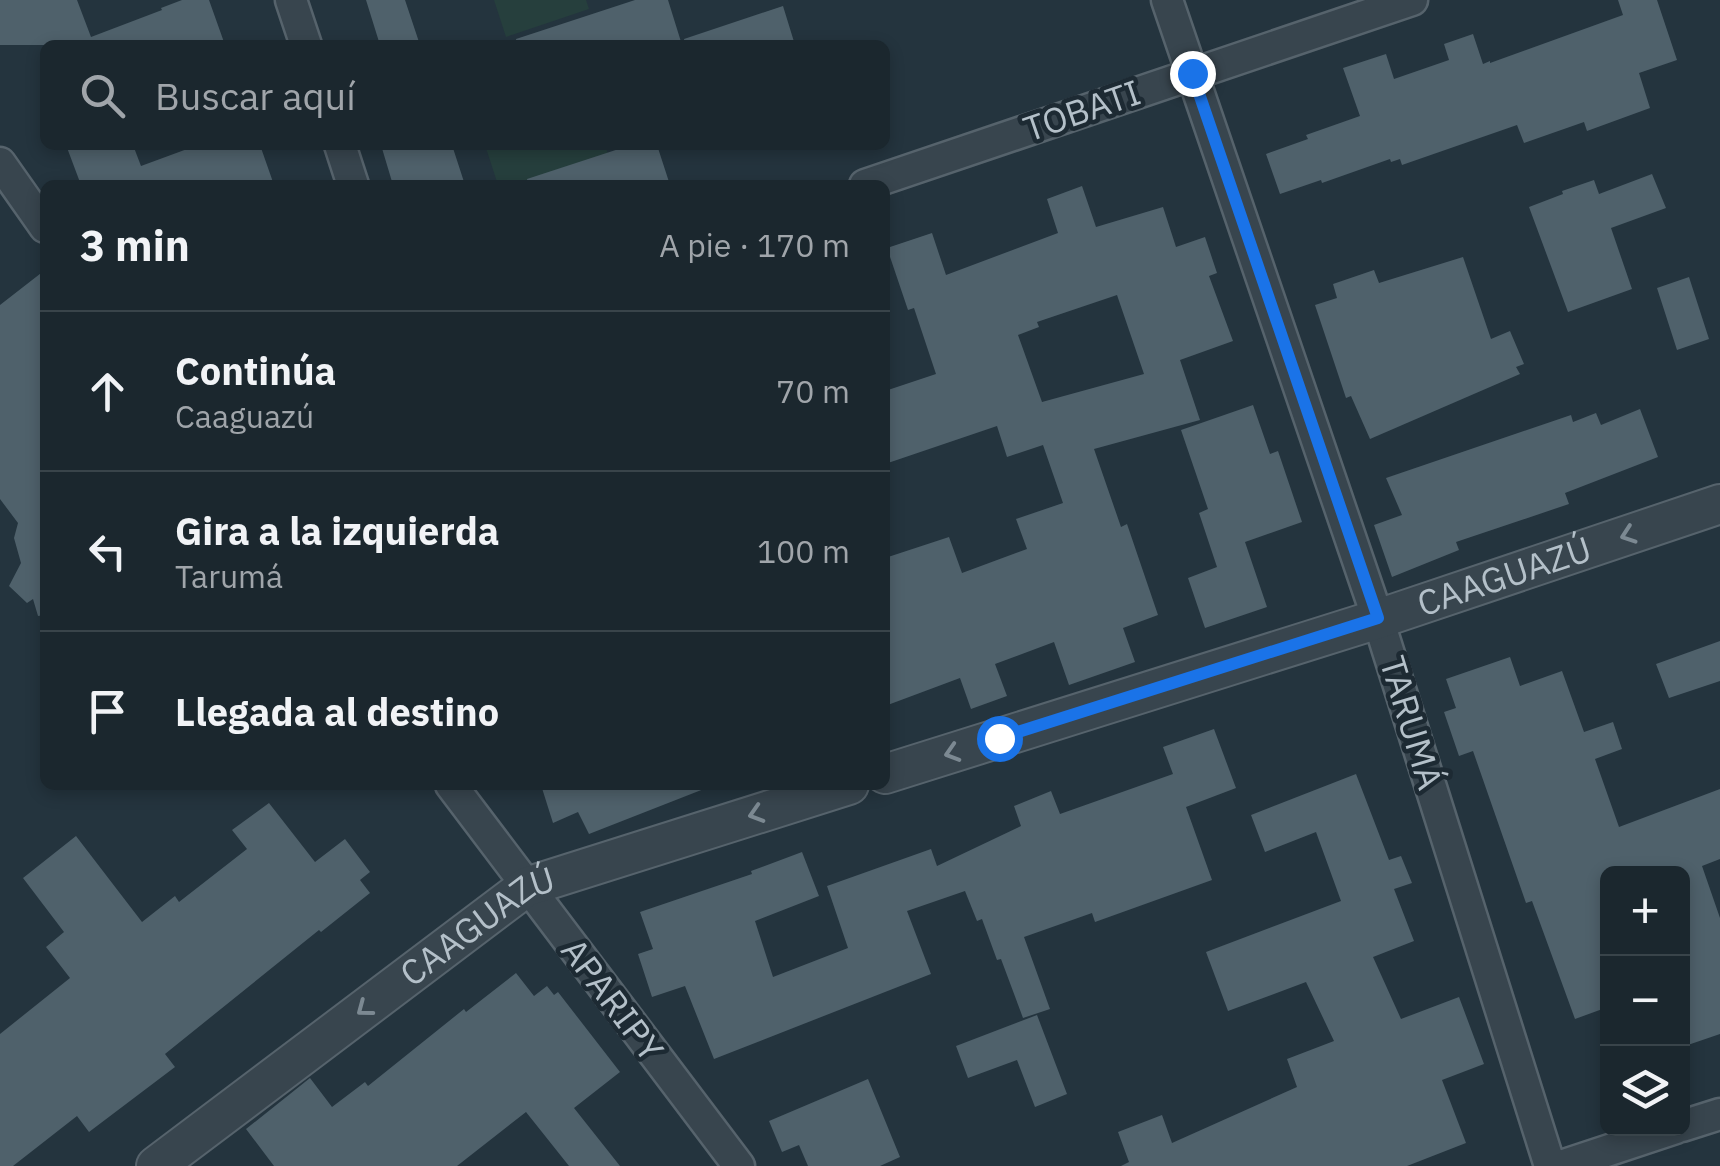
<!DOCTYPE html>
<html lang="es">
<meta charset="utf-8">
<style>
body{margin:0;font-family:"IBM Plex Sans",sans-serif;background:#28333a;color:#f1f3f6}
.controls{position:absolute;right:30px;bottom:30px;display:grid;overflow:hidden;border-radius:15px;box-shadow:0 5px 15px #0003}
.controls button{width:90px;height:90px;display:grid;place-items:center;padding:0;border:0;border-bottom:2px solid #39444a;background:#1b272e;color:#f1f3f6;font:50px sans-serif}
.stop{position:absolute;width:30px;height:30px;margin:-22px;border:8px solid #1a73e8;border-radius:50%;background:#fff}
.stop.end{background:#1a73e8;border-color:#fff;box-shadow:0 2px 10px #0008}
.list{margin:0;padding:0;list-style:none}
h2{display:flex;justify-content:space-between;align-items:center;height:130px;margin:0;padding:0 40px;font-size:42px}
h2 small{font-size:32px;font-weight:400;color:#a0a5aa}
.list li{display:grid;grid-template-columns:65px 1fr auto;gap:30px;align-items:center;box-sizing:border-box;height:160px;padding:0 40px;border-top:2px solid #39444a}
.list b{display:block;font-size:38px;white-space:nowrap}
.list p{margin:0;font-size:32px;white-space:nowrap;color:#a0a5aa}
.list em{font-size:32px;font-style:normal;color:#a0a5aa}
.icon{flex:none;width:55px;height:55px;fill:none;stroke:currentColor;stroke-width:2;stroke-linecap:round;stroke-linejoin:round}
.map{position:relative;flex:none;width:1720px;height:1166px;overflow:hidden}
.search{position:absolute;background:#1b272e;box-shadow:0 5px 15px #0003;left:40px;top:40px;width:850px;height:110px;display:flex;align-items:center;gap:25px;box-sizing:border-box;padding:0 35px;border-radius:15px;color:#a0a5aa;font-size:38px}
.panel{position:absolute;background:#1b272e;box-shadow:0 5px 15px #0003;left:40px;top:180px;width:850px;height:610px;border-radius:15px}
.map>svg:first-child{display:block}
.green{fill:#263f3d}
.building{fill:#4f616b;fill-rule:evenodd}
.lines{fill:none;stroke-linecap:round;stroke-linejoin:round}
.minor-casing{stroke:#56636c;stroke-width:35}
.tertiary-casing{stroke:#56636c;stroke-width:42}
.minor{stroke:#38454e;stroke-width:30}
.tertiary{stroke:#38454e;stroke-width:38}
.oneway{stroke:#7c8992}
.route{stroke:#1a73e8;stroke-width:12}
.labels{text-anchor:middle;stroke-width:9;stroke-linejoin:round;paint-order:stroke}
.street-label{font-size:35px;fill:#b4c0c9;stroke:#1d2a33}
</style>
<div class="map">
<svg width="1720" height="1166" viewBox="0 0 1720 1166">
<rect width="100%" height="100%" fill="#24343e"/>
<path class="green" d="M494,0H586L589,9L506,37Z
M485,145H605L609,157L519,185H498Z"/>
<path class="building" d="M0,0H77L91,37L162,10L161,8L182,0H209L225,45H0Z
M366,0H405L420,45H380Z
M635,0H668L682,45H517L516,39Z
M1618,0H1657L1677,60L1639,73L1650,108L1587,131L1584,122L1524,143L1517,125L1402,165L1400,159L1391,162L1390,159L1322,183L1321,180L1280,194L1266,154L1308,139L1306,135L1360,116L1343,68L1386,54L1394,79L1449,60L1444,44L1473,34L1483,64L1490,61V63L1623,15Z
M783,6L795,45H685L684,39Z
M66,145H133L141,166L198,145H260L274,185H81Z
M381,145H452L465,185H393Z
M631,145H657L670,185H528L527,179Z
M1652,174L1666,208L1611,228L1632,289L1568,312L1529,207L1563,194L1562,191L1594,180L1599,194Z
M1082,186L1096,227L1163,207L1176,247L1205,237L1217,273L1209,276L1233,341L1180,360L1200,420L1094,449L1121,527L1127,524L1158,615L1123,628L1135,662L1069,685L1054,642L995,664L1007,696L971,709L960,678L885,706V558L949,537L962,573L1027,549L1016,519L1063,503L1043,445L1007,457L997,426L885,464V391L936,374L914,308L908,310L887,248L932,233L946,275L1058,233L1047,199ZM1117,295L1144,374L1042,402L1018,335L1039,327L1037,322Z
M1463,257L1491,339L1510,331L1524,364L1516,367L1520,374L1370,439L1351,396L1346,398L1315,305L1337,298L1333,284L1374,270L1379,283Z
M45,270V615L38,616L33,599L27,603L9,586L21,563L14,538L18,523L0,499V305Z
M1689,277L1709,339L1677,350L1657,288Z
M1253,405L1270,454L1278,451L1302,522L1245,542L1267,607L1205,628L1188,578L1217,567L1199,513L1208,509L1181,430Z
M1640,409L1658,457L1565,493L1569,504L1456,542L1459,550L1392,577L1374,525L1402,515L1386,478L1571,415L1573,422L1596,413L1601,425Z
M1720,641V681L1669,698L1656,664Z
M1510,657L1520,686L1562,671L1584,732L1613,722L1622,749L1595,759L1619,827L1720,789V859L1702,866L1720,918V1034L1682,1047V874H1608V1007L1575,1019L1532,901L1526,903L1473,751L1459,756L1444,712L1456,708L1446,679Z
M1214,729L1236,788L1186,807L1212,880L1095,922L1092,913L1024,937L1050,1009L1023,1018L1001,959L997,960L982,919L977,921L965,891L907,911L931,974L714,1059L685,986L652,997L638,954L653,949L640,912L752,874L751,871L802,852L819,896L755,921L773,977L848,948L827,886L931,849L937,866L1021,826L1014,806L1051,791L1060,814L1173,774L1163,747Z
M1356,774L1389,860L1401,856L1412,883L1394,889L1414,941L1373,957L1401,1019L1459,997L1484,1064L1442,1080L1466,1143L1407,1166H1121L1129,1162L1118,1132L1162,1115L1172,1143L1297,1087L1287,1059L1334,1041L1306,982L1228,1011L1206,952L1341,901L1316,832L1265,852L1251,815Z
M541,785H708L709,787L589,834L578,812L553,823Z
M269,803L315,862L345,839L370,872L360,880L370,893L321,932L319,930L165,1054L175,1067L89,1132L77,1116L13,1166H0V1034L70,978L46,947L64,932L23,878L76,836L142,922L175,896L179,902L247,849L232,830Z
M516,973L534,996L547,986L554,995L558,992L620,1072L574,1108L620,1166H569L526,1112L457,1166H274L246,1129L310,1078L332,1107L365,1082L368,1086L464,1009L466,1012Z
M1037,1015L1067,1094L1035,1107L1017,1060L968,1078L956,1046Z
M868,1079L900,1157L880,1166H808L799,1145L782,1152L769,1121Z"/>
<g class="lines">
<g class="minor-casing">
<path id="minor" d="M291,0L306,45
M1167,0L1378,619L1550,1166
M340,145L353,185
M0,163L45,227
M865,185L1412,0
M451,785L739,1166
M1682,1126L1720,1114
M1561,1166L1676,1128"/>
</g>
<g class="tertiary-casing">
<g id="tertiary">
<path id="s1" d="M885,774L1378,619L1720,504"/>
<path id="s2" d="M156,1166L526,887L849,785"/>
</g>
</g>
<use href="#minor" class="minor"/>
<use href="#tertiary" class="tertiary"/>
</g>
<defs><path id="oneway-chevron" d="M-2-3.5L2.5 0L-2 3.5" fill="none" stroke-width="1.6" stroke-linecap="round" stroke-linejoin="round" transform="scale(2.5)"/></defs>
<g class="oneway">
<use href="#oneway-chevron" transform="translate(1628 535) rotate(161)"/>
<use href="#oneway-chevron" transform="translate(952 753) rotate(163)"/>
<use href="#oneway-chevron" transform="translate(756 814) rotate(163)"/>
<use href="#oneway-chevron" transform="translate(364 1009) rotate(143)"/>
</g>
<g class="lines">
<path class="route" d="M999,738L1378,618L1192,73"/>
</g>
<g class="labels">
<g class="street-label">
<text transform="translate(1082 111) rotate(-19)" y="12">TOBATI</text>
<text dy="12" stroke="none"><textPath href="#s1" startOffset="650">CAAGUAZÚ</textPath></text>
<text transform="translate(1411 723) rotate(73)" y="12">TARUMÁ</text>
<text dy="12" stroke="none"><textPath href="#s2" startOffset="402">CAAGUAZÚ</textPath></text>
<text transform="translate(612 1000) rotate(53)" y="12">APARIPY</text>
</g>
</g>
</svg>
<div class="controls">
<button>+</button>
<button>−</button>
<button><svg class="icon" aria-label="layers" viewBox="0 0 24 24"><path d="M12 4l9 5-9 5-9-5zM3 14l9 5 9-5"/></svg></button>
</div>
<div class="stop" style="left:999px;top:738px"></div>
<div class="stop end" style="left:1192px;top:73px"></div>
<div class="search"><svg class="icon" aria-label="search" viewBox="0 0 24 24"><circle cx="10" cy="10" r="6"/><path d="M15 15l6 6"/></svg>Buscar aquí</div>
<section class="panel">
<h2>3 min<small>A pie · 170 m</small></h2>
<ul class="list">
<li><svg class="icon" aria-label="ahead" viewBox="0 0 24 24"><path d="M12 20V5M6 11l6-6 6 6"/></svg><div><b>Continúa</b><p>Caaguazú</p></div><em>70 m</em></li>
<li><svg class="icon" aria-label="left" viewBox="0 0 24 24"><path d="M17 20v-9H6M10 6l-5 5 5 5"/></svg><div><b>Gira a la izquierda</b><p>Tarumá</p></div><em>100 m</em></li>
<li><svg class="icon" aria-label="arrive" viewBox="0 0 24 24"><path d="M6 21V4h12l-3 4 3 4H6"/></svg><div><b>Llegada al destino</b></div></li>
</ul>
</section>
</div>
